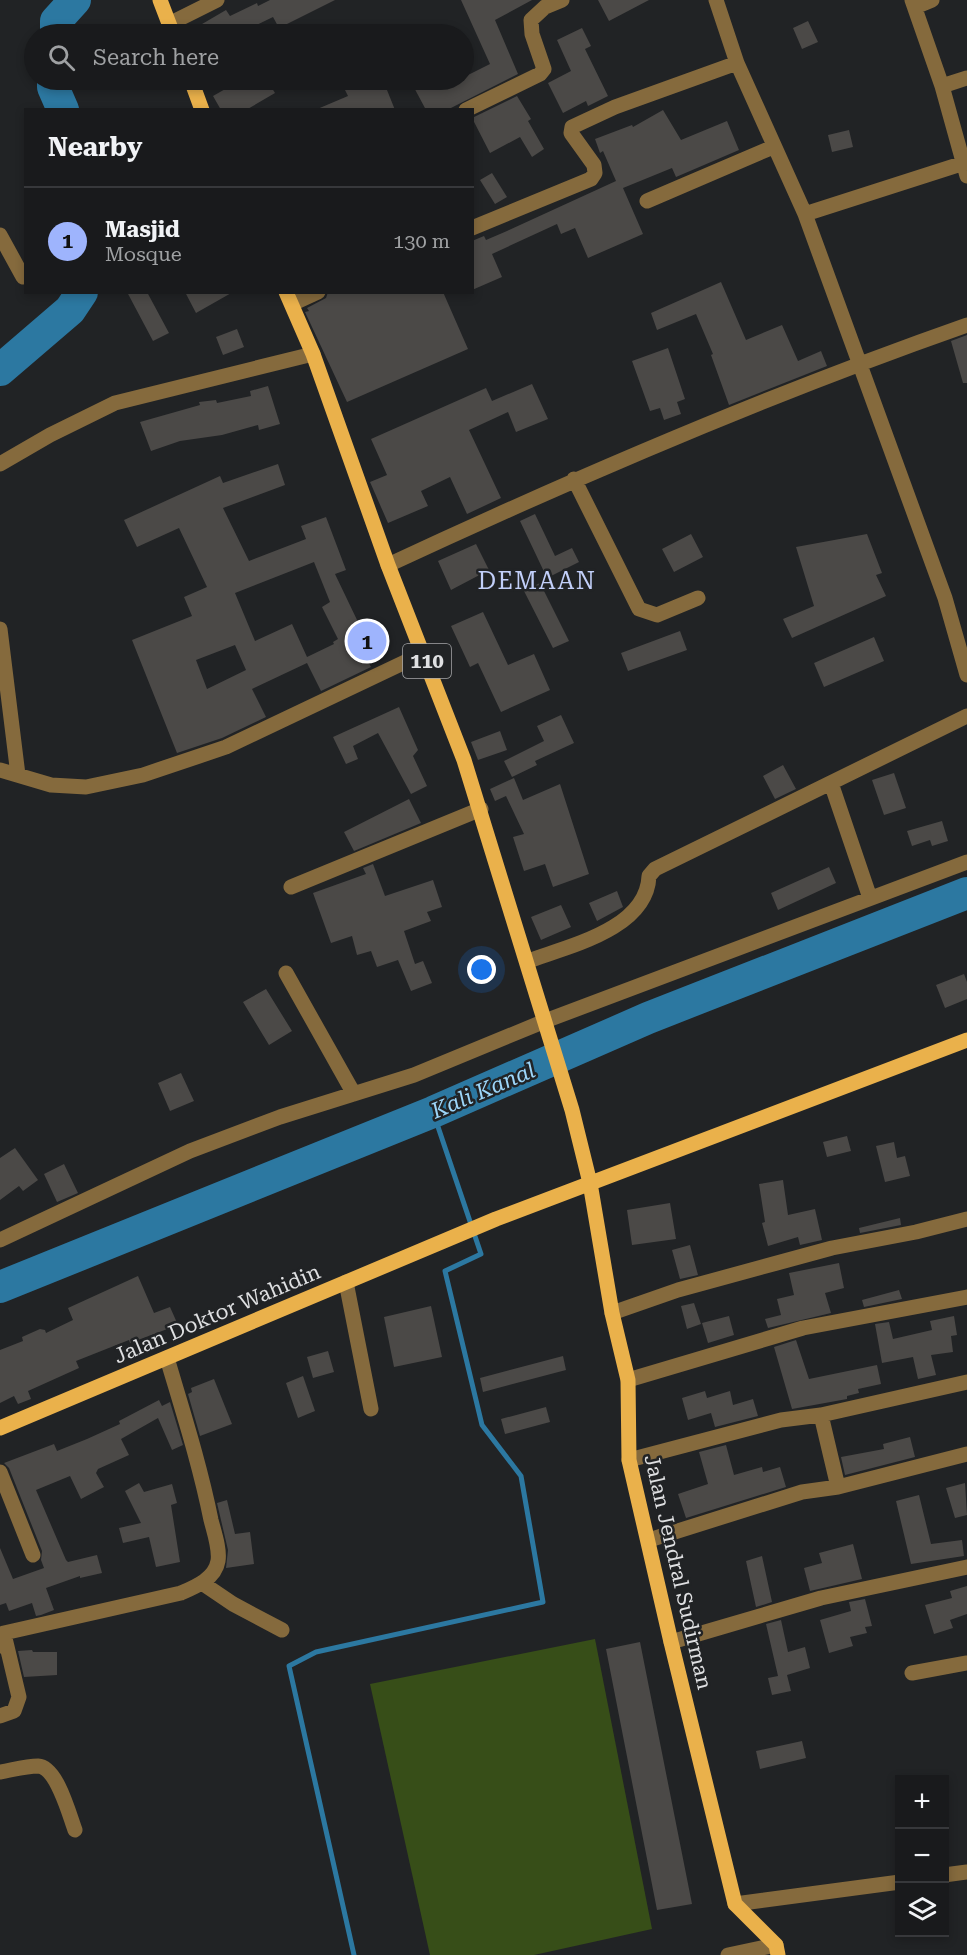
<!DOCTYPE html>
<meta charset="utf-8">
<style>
body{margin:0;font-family:"Roboto Serif",serif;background:#222325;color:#f1f3f6}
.controls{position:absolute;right:18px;bottom:18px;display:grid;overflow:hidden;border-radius:0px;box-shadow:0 3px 9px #0003}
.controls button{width:54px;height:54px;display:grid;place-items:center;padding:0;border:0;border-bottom:2px solid #37383b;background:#191a1c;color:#f1f3f6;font:30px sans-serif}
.you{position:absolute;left:482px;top:970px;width:21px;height:21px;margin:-15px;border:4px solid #fff;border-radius:50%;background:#1a73e8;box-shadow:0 0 0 9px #1a73e833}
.badge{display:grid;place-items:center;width:39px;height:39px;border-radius:50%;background:#9eb4fd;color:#111;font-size:20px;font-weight:700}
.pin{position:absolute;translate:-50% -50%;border:3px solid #fff;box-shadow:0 2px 6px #0006}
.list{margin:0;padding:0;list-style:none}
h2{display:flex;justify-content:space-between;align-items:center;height:78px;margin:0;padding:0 24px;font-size:26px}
h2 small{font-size:20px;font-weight:400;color:#9fa1a3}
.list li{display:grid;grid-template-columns:39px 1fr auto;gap:18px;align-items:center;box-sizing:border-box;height:108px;padding:0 24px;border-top:2px solid #37383b}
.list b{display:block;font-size:22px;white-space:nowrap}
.list p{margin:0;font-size:20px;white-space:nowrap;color:#9fa1a3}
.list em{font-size:20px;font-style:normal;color:#9fa1a3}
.icon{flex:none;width:33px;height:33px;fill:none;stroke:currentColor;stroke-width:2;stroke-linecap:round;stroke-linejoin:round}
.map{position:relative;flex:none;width:967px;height:1955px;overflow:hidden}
.search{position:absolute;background:#191a1c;box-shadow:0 3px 9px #0003;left:24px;top:24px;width:450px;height:66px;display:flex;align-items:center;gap:15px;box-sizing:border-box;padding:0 21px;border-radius:33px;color:#9fa1a3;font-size:22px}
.panel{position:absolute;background:#191a1c;box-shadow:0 3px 9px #0003;left:24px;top:108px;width:450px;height:186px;border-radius:0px}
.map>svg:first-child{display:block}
.green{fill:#374e18}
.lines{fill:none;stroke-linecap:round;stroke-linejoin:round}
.stream{stroke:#2c78a1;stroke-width:5}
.river{stroke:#2c78a1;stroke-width:32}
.building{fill:#4b4947;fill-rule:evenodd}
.minor{stroke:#856a3d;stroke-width:15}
.major{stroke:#eab14b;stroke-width:15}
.labels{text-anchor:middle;stroke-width:5;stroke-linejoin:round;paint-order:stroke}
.shield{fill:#212325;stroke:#a6a7a9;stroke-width:1.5}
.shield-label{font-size:20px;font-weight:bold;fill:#dfe0e2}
.street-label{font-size:21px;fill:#dfe0e2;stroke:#212325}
.water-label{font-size:22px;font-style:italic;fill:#9dd6f9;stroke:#212325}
.quarter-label{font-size:24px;letter-spacing:1.5px;fill:#c2cff9;stroke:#212325}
</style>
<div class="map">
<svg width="967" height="1955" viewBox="0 0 967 1955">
<rect width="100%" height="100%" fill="#212325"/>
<path class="green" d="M595,1639L652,1929L534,1955H430L370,1684Z"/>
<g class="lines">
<path class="stream" d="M354,1955L289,1666L316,1652L543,1602L521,1476L482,1425L445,1271L481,1254L433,1112"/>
<path class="river" d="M56,34V21L75,0
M53,80V87L63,110
M0,370L70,310L82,292
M0,1287L433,1112L648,1018L967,893"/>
</g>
<path class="building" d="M270,0H335L279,28L273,17L238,34H185L226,10L230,16L257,3L258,6Z
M461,0H532L495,20L518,74L447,110H426L410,80H441L444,86L464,80V77L490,64Z
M598,0H649L609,21Z
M808,21L818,42L802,49L793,28Z
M582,28L591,46L585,49L608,96L588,106L586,101L563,113L548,83L571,71L557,40Z
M222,80H267L275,93L246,110H221L213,96L227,88Z
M340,80H383L395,110H315L348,96Z
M517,96L531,119L528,121L544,149L532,157L520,137L490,153L472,118Z
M663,110L681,140L727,121L739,150L676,177L672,168L623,188L643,234L588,258L575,228L561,234L557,224L492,254L502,277L472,290V241L484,236L486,240L507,231L616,181L603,151L600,153L595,139L632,125L633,127Z
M849,130L853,147L832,152L828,135Z
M492,173L507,197L495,204L480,180Z
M721,282L746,340L782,325L798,361L821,351L827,366L729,405L711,355L713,354L696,314L657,330L651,313Z
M127,292H147L169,333L153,341Z
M185,292H233L196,313Z
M328,292H443L468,349L347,402L305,312L309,311L307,308L326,298Z
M237,329L244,347L223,355L216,337Z
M967,335V383H963L951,341Z
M668,348L685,399L677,402L681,414L664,420L660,408L650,411L632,361Z
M532,384L548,419L516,432L508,412L469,430L501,498L467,514L450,477L421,491L428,506L388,523L370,482L387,475L371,439L486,388L492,401Z
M268,386L280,424L259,430L258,425L222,435L180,441L151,451L140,422L200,405L199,402L216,400L217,403L251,396L250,391Z
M278,464L285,485L223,508L249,561L306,539L301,526L326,517L346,570L335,574L358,622L350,626L371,667L321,691L307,663L252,689L266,717L222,738L177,753L132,640L192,616L184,597L207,587L179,528L137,547L124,520L220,476L223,483ZM314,562L330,602L322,607L338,639L333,642L334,644L307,657L292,624L255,641L235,593ZM235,645L246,670L207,689L196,660Z
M535,514L555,556L572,548L579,562L547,578L520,521Z
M691,534L703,557L674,572L662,549Z
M867,534L882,573L876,575L886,596L792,638L783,619L814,606L796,547Z
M476,544L489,570L451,590L438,561Z
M540,583L569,641L553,648L524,591Z
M483,612L508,665L534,654L550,690L501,712L478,663L470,667L451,626Z
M680,631L687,650L628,671L621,653Z
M874,637L884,661L824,687L814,663Z
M399,707L418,750L413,756L427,786L411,794L378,733L353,746L358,759L346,764L333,737Z
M561,715L574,743L535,761L537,765L512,777L504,761L544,741L537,726Z
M500,731L507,750L478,760L471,742Z
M783,765L796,789L775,799L763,776Z
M894,773L906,808L884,815L872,780Z
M514,778L523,800L560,784L589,874L553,887L545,864L524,871L513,837L524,834L506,796L495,801L490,789Z
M409,799L421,823L354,851L344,832Z
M942,821L948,841L932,846L930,840L912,846L907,831Z
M373,864L385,896L433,880L442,907L427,912L431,921L404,931L415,964L423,961L432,983L411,991L398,960L377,967L371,951L357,955L352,936L331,943L313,893L366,874L363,868Z
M829,867L836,883L778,910L771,893Z
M617,891L623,907L597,921L589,903Z
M561,905L571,927L541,940L531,917Z
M964,974L967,982V999L945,1008L936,985Z
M266,989L292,1031L269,1045L243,1002Z
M181,1073L194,1101L170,1111L158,1083Z
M847,1136L851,1151L827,1157L823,1142Z
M894,1142L897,1158L905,1156L910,1176L885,1182L876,1146Z
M15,1148L38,1180L23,1191L19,1186L0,1200V1158Z
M64,1164L78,1193L57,1202L44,1174Z
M783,1180L788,1215L815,1209L822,1240L800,1245L798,1237L768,1246L762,1223L765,1222L759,1184Z
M670,1203L676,1239L632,1245L627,1210Z
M900,1218L901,1225L860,1233L859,1228Z
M690,1245L698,1275L680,1279L672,1250Z
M839,1263L844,1288L825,1293L831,1313L768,1328L765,1319L781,1315L777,1299L794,1295L789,1273Z
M138,1276L154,1313L170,1307L178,1325L130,1343L129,1340L76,1361L79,1368L28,1391L31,1399L18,1404L14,1396L0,1403V1350L23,1341L22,1337L40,1329L45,1330L46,1333L73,1320L68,1308Z
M899,1290L902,1299L864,1307L862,1300Z
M694,1303L701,1324L687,1329L681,1306Z
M431,1306L442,1357L394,1367L384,1317Z
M729,1316L734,1335L708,1343L702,1323Z
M954,1316L957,1335L951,1336L953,1352L931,1355L936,1375L918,1379L913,1357L882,1363L875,1324L889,1322L893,1339L932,1330L930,1321Z
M796,1340L809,1379L877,1365L881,1384L858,1389L859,1393L847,1396V1399L792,1409L774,1347Z
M328,1351L334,1372L313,1378L307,1357Z
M563,1356L566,1370L483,1392L480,1378Z
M303,1376L315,1411L298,1418L286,1383Z
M214,1379L232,1424L200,1436L188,1394L192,1392L191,1388Z
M705,1391L707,1398L730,1391L733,1405L753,1399L758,1416L715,1427L711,1413L688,1420L682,1398Z
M159,1400L162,1406L170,1402L183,1445L172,1450L158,1418L121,1439L129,1455L98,1469L96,1473L104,1487L81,1499L70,1476L36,1490L66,1560L68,1562L97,1555L102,1573L80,1578V1576L46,1588L54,1610L41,1615L36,1616L32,1603L9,1611L6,1603L0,1605V1548L13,1579L44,1568L41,1560L42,1551L9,1468L4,1463L54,1444L57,1451L87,1439L120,1424L119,1421Z
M546,1407L550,1422L505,1434L501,1419Z
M910,1437L915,1457L845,1475L841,1457L884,1449L883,1444Z
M726,1445L734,1475L762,1467L763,1472L780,1467L786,1487L686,1518L678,1494L708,1484L699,1452Z
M139,1483L144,1492L172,1484L177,1503L171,1505L180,1562L156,1567L149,1537L123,1543L119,1528L141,1523L125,1491Z
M965,1483L967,1515L955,1518L946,1488Z
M919,1495L931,1544L962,1540L964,1556L911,1564L896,1501Z
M227,1500L235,1534L250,1532L254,1564L226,1568L228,1550L217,1503Z
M853,1544L862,1579L810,1591L804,1568L822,1563L819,1553Z
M762,1556L772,1602L756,1607L746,1561Z
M967,1586V1614L950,1620L953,1628L934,1634L925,1605L952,1598L950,1591Z
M865,1599L872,1626L865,1627L867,1633L850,1637L853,1646L829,1653L820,1620L851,1611L849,1602Z
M781,1620L788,1652L805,1647L810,1668L787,1675L791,1691L772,1695L768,1678L778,1676L766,1624Z
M640,1642L692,1904L657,1910L606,1649Z
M32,1650L33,1652H57V1675L24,1677L18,1651Z
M802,1741L806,1758L760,1769L756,1751Z"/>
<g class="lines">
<path class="minor" d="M716,0L737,63L805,214L945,598L967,675
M912,0L942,86L967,176
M915,7L932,0
M169,24L217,0
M942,86L967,78
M466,110L540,74L544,69L532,34L531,20L545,7L562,0
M647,201L773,147
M805,214L964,163
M472,228L591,179L595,173L594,165L571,133L572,127L615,107L737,63
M0,235L23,277
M292,304L318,292
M0,464L50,435L115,403L313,354
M574,479L639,609L657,615L698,598
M388,565C577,477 770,394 967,325
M0,629L18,775
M0,770L51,785L86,787L143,775L226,747L424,653
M831,783L870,898
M291,887L481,809
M528,961C569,946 647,929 649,876L655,869L967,716
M286,973L354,1094
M0,1240L190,1151L280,1117L414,1075L545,1021L967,862
M346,1282L371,1409
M612,1313L678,1290L832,1248L916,1232L967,1219
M628,1380L803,1328L967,1297
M821,1415L838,1487
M629,1460L781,1420L821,1415L967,1382
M0,1472L33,1555
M649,1540L802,1492L838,1487L967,1454
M202,1583L233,1604L282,1630
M671,1642L821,1598L967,1567
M0,1646L4,1633L181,1593C195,1587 215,1579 218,1561C220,1549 214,1532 211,1520C200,1465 183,1412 167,1358
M912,1673L967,1663
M0,1716L14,1711L19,1697L4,1634
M0,1772C12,1770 26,1766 38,1766C57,1767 69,1814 75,1830
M944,1875L967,1872
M735,1904L900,1882
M728,1955L776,1945"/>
<path class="major" d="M160,0L173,34
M191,80L202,110
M286,292L313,354L388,565L464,760L572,1110L590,1183L612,1313L628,1380L629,1460L671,1642L735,1904L776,1945L778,1955
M0,1428L496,1219L967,1040"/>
</g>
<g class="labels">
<rect class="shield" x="403" y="644" width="48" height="34" rx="4.5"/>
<g class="shield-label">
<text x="427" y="668">110</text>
</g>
<g class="street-label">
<text transform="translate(217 1314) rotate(-23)" y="7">Jalan Doktor Wahidin</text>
<text transform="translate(678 1572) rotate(77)" y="7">Jalan Jendral Sudirman</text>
</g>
<g class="water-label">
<text transform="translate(483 1090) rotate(-23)" y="8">Kali Kanal</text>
</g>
<g class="quarter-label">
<text x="537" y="589">DEMAAN</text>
</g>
</g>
</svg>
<div class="controls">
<button>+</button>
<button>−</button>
<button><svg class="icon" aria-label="layers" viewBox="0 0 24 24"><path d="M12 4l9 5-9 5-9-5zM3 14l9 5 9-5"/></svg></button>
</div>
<div class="you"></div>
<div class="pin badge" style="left:367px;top:641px">1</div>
<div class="search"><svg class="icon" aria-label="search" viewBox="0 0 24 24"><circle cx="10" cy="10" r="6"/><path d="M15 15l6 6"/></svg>Search here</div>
<section class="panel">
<h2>Nearby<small></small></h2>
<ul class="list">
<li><span class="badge">1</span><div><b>Masjid</b><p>Mosque</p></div><em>130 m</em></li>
</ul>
</section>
</div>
